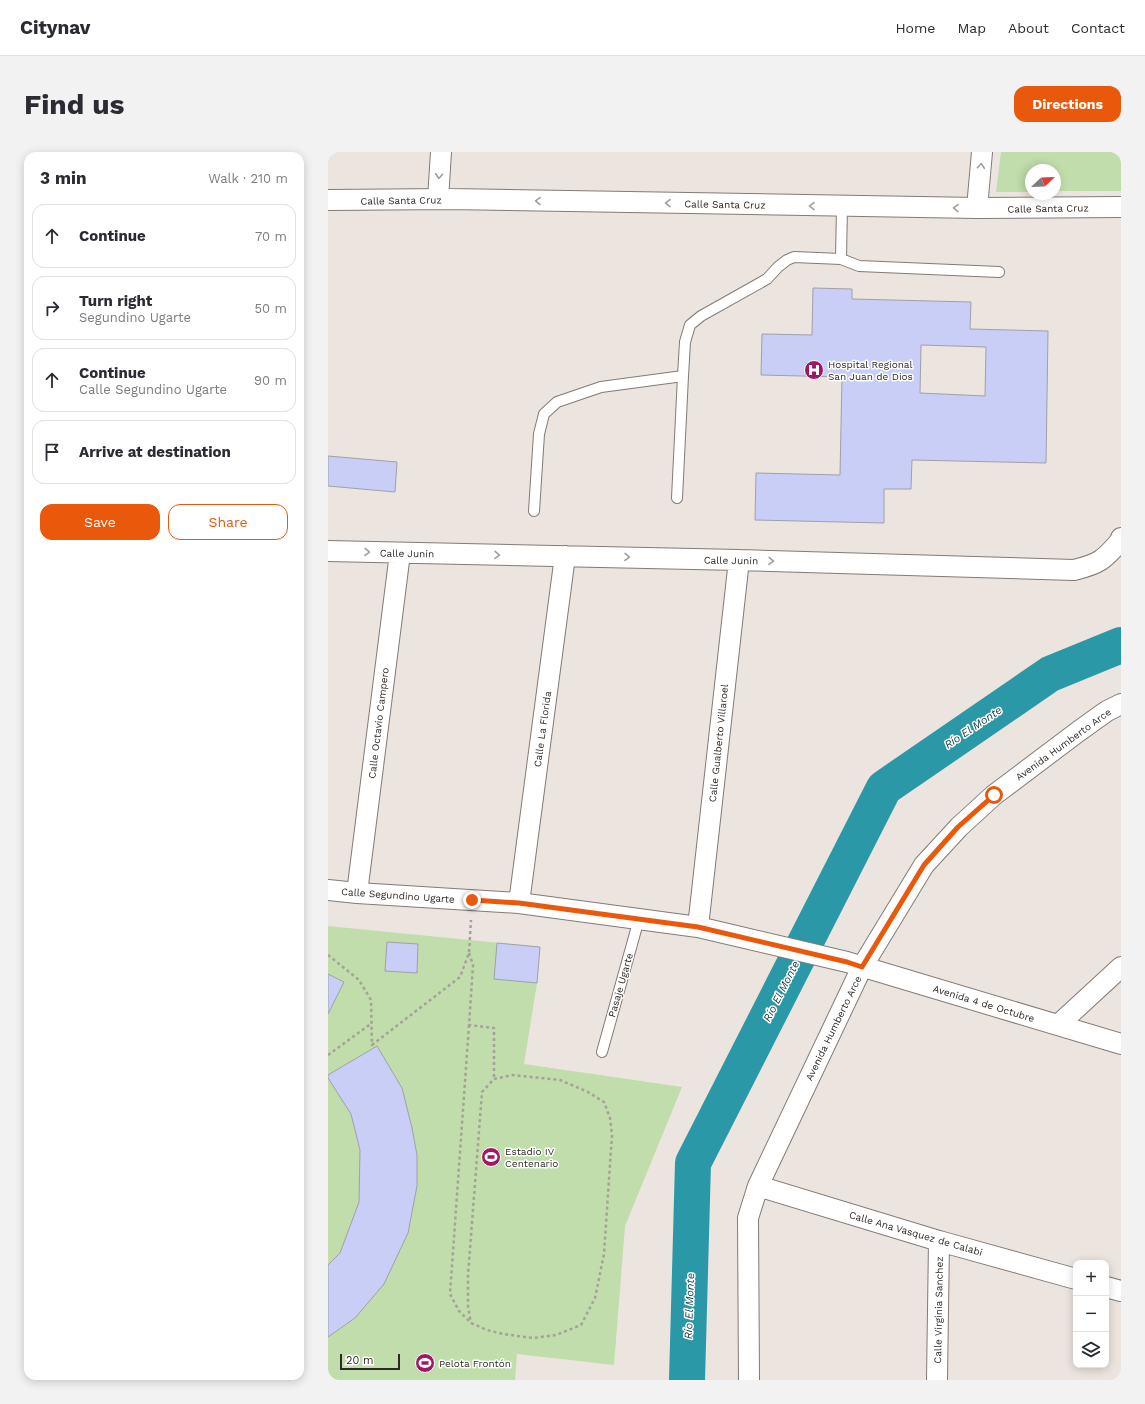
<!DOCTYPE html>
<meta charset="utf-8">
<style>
body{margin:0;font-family:"Work Sans",sans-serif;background:#f2f2f3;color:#2b2b33}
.controls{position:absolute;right:12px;bottom:12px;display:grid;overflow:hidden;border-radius:8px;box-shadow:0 2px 10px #0003}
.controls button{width:36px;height:36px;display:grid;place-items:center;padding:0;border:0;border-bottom:1px solid #e1e1e2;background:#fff;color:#2b2b33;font:20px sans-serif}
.compass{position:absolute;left:697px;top:12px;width:36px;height:36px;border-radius:50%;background:#fff;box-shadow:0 2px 10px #0003;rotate:67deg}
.scale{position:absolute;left:12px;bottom:10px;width:60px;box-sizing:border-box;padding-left:4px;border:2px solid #2d2927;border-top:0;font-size:11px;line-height:14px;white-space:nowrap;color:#2d2927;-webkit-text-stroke:3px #fff;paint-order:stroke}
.stop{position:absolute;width:12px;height:12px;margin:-9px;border:3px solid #ea580c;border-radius:50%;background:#fff}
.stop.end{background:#ea580c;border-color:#fff;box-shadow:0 1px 4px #0008}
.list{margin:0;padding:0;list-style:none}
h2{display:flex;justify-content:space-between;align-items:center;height:52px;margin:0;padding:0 16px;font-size:17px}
h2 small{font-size:13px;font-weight:400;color:#7c7c81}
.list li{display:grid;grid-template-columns:26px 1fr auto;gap:12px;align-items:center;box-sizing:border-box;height:64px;margin:0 8px 8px;padding:0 8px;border:1px solid #e1e1e2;border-radius:12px}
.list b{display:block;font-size:15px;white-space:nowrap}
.list p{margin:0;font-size:13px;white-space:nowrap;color:#7c7c81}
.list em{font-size:13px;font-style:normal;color:#7c7c81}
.actions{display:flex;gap:8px;padding:12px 16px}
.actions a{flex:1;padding:9px 0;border:1px solid #ea580c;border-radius:12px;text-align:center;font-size:14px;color:#ea580c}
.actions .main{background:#ea580c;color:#fff}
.icon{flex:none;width:22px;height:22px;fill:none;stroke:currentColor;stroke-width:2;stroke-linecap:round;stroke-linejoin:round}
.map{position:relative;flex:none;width:793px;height:1228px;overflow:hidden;border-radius:12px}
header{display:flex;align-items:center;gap:24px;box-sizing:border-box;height:56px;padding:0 20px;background:#fff;border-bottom:1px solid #e1e1e2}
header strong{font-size:19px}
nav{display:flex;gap:22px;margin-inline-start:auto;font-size:14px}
.intro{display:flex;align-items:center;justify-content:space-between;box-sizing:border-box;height:96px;padding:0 24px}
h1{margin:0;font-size:28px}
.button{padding:10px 18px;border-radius:12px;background:#ea580c;color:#fff;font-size:14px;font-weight:700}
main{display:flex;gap:24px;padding:0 24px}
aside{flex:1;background:#fff;border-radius:12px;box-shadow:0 2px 10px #0003}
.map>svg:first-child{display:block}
.green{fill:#c1ddab}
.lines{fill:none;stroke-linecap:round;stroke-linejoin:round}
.river{stroke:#2a98a6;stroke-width:36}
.building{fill:#c9cef7;stroke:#9fa0a9;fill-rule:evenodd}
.service-casing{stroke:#827b76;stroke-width:12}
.minor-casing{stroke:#827b76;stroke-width:22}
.path{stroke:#a6a09b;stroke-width:2.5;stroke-dasharray:3 3;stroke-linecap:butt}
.service{stroke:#fff;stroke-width:10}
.minor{stroke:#fff;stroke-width:20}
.oneway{stroke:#a09f9e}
.route{stroke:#ea580c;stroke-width:5}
.labels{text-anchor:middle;stroke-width:3;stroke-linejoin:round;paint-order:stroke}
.street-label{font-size:10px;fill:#2d2927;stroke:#fff}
.poi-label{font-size:10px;fill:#2d2927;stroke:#fff;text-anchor:start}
.water-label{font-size:11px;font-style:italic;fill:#104046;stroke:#fff}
</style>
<header>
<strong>Citynav</strong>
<nav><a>Home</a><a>Map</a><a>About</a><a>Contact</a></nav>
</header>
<div class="intro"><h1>Find us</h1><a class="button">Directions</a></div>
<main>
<aside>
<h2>3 min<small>Walk · 210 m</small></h2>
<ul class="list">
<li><svg class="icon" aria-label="ahead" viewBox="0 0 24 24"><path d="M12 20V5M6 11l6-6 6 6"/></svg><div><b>Continue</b></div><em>70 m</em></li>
<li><svg class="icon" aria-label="right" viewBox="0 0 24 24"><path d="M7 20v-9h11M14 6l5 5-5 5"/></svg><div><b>Turn right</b><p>Segundino Ugarte</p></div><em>50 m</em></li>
<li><svg class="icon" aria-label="ahead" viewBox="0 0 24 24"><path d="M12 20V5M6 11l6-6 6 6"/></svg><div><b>Continue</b><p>Calle Segundino Ugarte</p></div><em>90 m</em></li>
<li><svg class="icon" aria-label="arrive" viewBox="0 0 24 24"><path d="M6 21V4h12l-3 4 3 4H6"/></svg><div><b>Arrive at destination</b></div></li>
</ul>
<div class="actions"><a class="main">Save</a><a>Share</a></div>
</aside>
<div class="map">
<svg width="793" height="1228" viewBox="0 0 793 1228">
<rect width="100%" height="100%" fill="#ece4de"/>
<path class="green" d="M673,0H793V39H727V18H703V40H668Z
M0,774L212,795L209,831L196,912L354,935L297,1074L286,1213L189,1202L187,1228H0Z"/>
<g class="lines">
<path class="river" d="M359,1228L365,1011L556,636L722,522L793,493"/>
</g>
<path class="building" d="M485,136L524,137V147L643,150L642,177L720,179L718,311L584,308L583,337H556V371L427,368L428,321L512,323L514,225L433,223L434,182L484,183ZM593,193L658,195L657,244L592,241Z
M0,304L69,310L67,340L0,334Z
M59,790L90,792L89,821L57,819Z
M169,791L212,795L209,831L166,827Z
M0,822L16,830L0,862Z
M49,894L74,936L84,976L89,1003V1034L80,1081L56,1132L27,1166L0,1185V1113L12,1101L31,1050L32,998L23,962L0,926V923Z"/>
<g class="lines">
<g class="service-casing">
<path id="service" d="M514,54L513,107L531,114L671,120
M349,346L355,224L357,190L362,173L373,164L439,127L450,115L459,108L466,105L513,107
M206,359L211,282L216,262L229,250L273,235L355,224
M274,900L311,767"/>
</g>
<g class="minor-casing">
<path id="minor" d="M110,47L113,0
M0,48L121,47L649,56L793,55
M649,56L654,0
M0,399L411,408L746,418C771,412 776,408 793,388V386
M0,738L29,741L191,751L370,775L519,810L793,892
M29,741L72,401
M191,751L237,404
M370,775L411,408
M730,873L793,815
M430,1034L611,1089L748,1127
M778,1135L793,1139
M421,1228L420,1066L430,1034L534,815L596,713L631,675L666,643L751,579L779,559L793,552
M609,1228L611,1089"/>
</g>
<path class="path" d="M141,801L145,813L141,873L166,876V927
M0,803L31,828L43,848L44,893L132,825L141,801L143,768
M141,873L122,1142L131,1159L143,1171L159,1178L175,1182L205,1186L228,1183L253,1173L267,1146L276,1102L284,983L282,966L276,950L260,940L232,928L184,923L166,927L154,940L140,1123V1155L143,1171
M0,903L44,871"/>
<use href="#service" class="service"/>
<use href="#minor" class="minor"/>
</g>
<defs><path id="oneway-chevron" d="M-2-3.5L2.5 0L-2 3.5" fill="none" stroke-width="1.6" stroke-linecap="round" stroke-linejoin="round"/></defs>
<g class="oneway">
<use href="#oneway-chevron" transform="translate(653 14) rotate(-85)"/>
<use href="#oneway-chevron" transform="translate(111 24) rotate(94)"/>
<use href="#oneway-chevron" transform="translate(210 49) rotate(-179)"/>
<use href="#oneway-chevron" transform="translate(340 51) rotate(-179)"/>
<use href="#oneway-chevron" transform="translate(484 54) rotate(-179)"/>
<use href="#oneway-chevron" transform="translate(628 56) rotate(-179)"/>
<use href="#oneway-chevron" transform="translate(39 400) rotate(2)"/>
<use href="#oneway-chevron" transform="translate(169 403) rotate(1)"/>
<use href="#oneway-chevron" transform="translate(299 405) rotate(1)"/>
<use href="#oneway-chevron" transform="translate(443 409) rotate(2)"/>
</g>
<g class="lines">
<path class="route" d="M144,748L191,751L370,775L519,810L534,815L596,713L630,675L666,643"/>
</g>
<defs>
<g id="hospital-disc" transform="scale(1)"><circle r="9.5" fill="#9e1868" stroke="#fff"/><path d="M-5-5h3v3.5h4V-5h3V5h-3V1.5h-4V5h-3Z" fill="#fff"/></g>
<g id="stadium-disc" transform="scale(1)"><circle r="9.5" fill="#9e1868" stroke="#fff"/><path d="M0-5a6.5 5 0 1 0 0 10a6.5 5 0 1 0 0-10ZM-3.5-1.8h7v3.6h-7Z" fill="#fff"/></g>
</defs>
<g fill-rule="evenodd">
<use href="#hospital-disc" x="486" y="218"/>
<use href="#stadium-disc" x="163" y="1005"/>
<use href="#stadium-disc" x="97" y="1211"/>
</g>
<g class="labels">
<g class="street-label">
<text transform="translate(73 48) rotate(-1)" y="4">Calle Santa Cruz</text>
<text transform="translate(397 52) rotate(1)" y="4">Calle Santa Cruz</text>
<text transform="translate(720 56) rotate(-1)" y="4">Calle Santa Cruz</text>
<text transform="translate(79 401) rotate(1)" y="4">Calle Junin</text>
<text transform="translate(403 408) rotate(1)" y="4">Calle Junin</text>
<text transform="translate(50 571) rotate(-83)" y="4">Calle Octavio Campero</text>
<text transform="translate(214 577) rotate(-82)" y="4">Calle La Florida</text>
<text transform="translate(390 591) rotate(-84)" y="4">Calle Gualberto Villaroel</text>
<text transform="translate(735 592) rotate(-36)" y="4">Avenida Humberto Arce</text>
<text transform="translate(70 743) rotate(4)" y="4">Calle Segundino Ugarte</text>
<text transform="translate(292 833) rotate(-74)" y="4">Pasaje Ugarte</text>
<text transform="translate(656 851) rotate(17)" y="4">Avenida 4 de Octubre</text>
<text transform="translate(505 876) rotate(-64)" y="4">Avenida Humberto Arce</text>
<text transform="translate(588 1081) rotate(16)" y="4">Calle Ana Vasquez de Calabi</text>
<text transform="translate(610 1158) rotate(-89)" y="4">Calle Virginia Sanchez</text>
</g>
<g class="poi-label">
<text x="500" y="216">Hospital Regional<tspan x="500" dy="12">San Juan de Dios</tspan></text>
<text x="177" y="1003">Estadio IV<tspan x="177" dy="12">Centenario</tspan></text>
<text x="111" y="1215">Pelota Frontón</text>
</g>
<g class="water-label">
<text transform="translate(645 575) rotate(-34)" y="4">Río El Monte</text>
<text transform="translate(453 839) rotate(-63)" y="4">Río El Monte</text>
<text transform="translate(361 1154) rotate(-88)" y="4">Río El Monte</text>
</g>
</g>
</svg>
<div class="controls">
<button>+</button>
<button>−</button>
<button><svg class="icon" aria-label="layers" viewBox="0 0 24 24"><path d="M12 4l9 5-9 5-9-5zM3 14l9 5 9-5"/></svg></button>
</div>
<svg class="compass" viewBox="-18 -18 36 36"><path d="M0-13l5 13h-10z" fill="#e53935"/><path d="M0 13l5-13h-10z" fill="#7c7c81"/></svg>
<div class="scale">20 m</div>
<div class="stop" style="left:666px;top:643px"></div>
<div class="stop end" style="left:144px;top:748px"></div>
</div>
</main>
